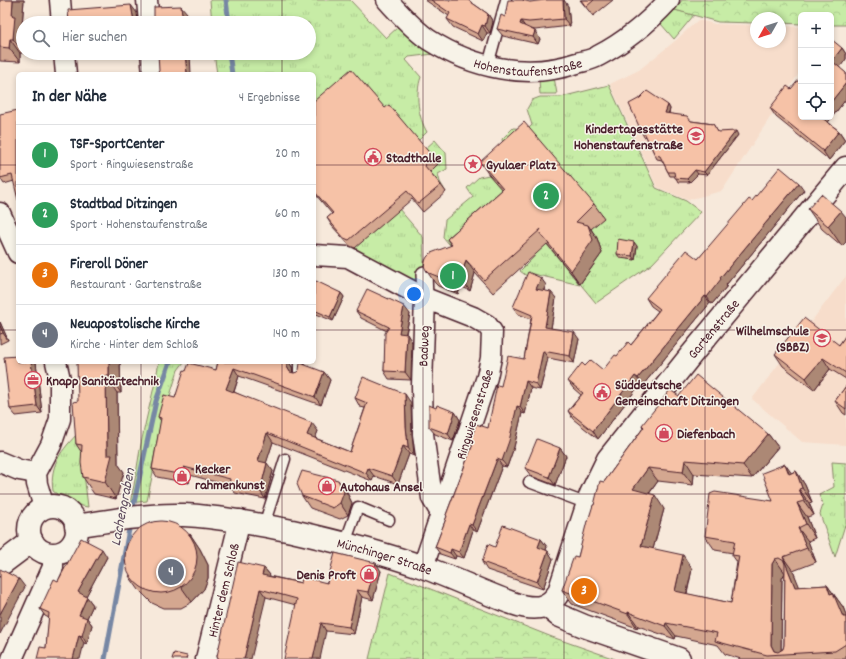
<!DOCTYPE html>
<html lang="de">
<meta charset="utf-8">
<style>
body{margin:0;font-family:Dekko,sans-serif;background:#f2f2f3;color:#1f2937}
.controls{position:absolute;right:12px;top:12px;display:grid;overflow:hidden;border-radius:6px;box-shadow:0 2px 6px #0003}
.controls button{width:36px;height:36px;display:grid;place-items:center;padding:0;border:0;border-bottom:1px solid #e0e1e3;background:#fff;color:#1f2937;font:20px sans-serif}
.compass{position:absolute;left:750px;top:12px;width:36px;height:36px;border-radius:50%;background:#fff;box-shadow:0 2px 6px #0003;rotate:231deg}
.you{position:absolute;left:414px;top:294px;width:14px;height:14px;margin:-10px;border:3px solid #fff;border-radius:50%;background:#1a73e8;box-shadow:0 0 0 6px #1a73e833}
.badge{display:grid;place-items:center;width:26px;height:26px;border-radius:50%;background:#d1495b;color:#fff;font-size:13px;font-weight:700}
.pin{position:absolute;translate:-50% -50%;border:2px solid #fff;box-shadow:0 1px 4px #0006}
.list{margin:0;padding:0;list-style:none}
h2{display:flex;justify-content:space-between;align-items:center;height:52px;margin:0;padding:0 16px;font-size:17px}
h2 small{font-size:13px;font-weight:400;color:#747a83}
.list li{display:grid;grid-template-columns:26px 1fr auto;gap:12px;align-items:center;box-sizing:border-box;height:60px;padding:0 16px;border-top:1px solid #e0e1e3}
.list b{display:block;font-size:15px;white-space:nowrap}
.list p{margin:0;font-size:13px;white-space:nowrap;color:#747a83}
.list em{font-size:13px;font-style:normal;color:#747a83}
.icon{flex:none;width:22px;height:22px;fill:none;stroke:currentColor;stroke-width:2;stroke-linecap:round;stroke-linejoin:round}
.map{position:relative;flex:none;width:846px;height:659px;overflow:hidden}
.search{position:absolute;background:#fff;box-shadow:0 2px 6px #0003;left:16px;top:16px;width:300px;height:44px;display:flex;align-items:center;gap:10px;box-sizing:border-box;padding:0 14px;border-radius:22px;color:#747a83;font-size:15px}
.panel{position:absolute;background:#fff;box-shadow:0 2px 6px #0003;left:16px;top:72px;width:300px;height:292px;border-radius:6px}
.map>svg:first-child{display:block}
.built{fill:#f7ddcb}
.grass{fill:url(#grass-tufts);stroke:#888668}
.park{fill:url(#park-crowns);stroke:#888668}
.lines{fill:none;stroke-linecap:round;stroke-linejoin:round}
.stream{stroke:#7787a4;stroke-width:5}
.service-casing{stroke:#4a1f2b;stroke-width:13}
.pedestrian-casing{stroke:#4a1f2b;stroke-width:18}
.minor-casing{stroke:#4a1f2b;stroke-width:23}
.tertiary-casing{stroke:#4a1f2b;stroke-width:25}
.secondary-casing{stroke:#4a1f2b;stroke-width:25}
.service{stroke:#f7f3e8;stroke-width:10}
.pedestrian{stroke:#f7f3e8;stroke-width:15}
.minor{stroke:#f7f3e8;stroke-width:20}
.tertiary{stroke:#f7f3e8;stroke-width:22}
.secondary{stroke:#f7f3e8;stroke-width:22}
.wall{fill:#d4a790;stroke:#4a1f2b;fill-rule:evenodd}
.shaded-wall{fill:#ac8875;stroke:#4a1f2b}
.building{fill:#f6c2a7;stroke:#4a1f2b;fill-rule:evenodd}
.grid{fill:none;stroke:#4a1f2b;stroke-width:1;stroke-opacity:0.55}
.labels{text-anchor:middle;stroke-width:3;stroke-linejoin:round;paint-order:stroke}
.street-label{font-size:14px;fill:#4a1f2b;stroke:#f7f3e8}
.poi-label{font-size:14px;font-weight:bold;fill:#4a1f2b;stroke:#f7f3e8;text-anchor:start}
.water-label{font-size:15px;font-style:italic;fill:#5d4a5d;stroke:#f7f3e8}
</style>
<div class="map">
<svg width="846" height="659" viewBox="0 0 846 659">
<defs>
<pattern id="grass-tufts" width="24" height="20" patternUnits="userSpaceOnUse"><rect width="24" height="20" fill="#c7eca6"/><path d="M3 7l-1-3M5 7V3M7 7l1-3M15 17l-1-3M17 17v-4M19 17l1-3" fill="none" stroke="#acca8f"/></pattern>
<pattern id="park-crowns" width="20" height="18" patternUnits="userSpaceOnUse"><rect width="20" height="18" fill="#c7eca6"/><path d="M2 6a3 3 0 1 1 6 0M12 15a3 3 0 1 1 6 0" fill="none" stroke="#acca8f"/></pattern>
</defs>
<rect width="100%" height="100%" fill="#f7e9db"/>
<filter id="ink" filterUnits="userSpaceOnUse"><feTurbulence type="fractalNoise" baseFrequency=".025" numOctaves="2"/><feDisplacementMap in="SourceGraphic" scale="8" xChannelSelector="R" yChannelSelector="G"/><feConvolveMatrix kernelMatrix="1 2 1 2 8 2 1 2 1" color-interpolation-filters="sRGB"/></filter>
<g filter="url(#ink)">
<path class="built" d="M698,20L715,24L756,25V42H780V26L801,27V70L722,191L687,200L657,187L610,84L639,70L675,41Z
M846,276V445L802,442L752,399Z"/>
<path class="grass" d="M210,0H350L386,38L398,27L434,54L409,57L406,60L421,77C415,94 418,117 427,132L418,141L314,113V74H217L214,53H309V23H212Z
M675,10L694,15L674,39L661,24Z
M554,77L557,94H540L539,79Z
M609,85L656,188L686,201L701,212L652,264L596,303L504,192L580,285L529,273L528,277L520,271L535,256L498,214L456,252L443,237L445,220L473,197L467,188L479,177L489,175L506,160L502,139L513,128L528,129L532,125L527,109L532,100L540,97H561Z
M435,140L446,153L447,169L438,174L440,182L446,192L429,172L425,149Z
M399,209L423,237L425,288L353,249Z
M159,362H184L178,370L159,431L154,467L147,501L130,503C136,480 138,457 143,434C148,410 155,386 159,362Z
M79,432L88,507L70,504L53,491C49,464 62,450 79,432Z
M832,462L846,463V527L845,525L835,557L820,514L823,505L819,495L834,487Z"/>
<path class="park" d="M682,0H846V25H831V15H801V24L780,23V18H756V23L718,22L675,10Z
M390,573L552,637L615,659H369Z"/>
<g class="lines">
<path class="stream" d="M226,0L229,23
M229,53L232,74
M132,512L156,401L170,362
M105,659L130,524"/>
<g class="service-casing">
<path id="service" d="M488,65L506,0
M299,362V375
M529,482L588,504
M264,525L285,459
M345,543L358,507L389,520"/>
</g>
<g class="pedestrian-casing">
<path id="pedestrian" d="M424,274L425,298"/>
</g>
<g class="minor-casing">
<g id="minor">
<path d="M60,0L62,23"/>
<path d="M147,0L149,23"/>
<path id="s1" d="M387,0C400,14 413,29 429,40C473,68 527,80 577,63C584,61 592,60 598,56C625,42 648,23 669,0"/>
<path d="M64,53L66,74"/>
<path d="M151,53L153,74"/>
<path d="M0,213L18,253"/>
<path d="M314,255L348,257L425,298L473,317L487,325L492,332L491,358L487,377L423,567"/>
<path d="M425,298L422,385L423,434L432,498L441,513"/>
<path d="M0,462L19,470L36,473"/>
<path d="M44,507L37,484L36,473L51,445L60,419V379L56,362"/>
<path d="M12,659L53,567V554"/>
<path id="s2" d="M206,659L240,520"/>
</g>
</g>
<g class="tertiary-casing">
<path id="tertiary" d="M547,606L558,615L584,626L679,659"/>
</g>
<g class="secondary-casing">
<g id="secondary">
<circle cx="53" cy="530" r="24"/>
<path id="s3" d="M76,526C112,520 148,514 184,515C221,517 256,524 292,531C336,541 380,552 423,567C453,578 482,592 512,603C532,610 548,611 559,592L591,494L608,459L691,355L846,168"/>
<path d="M0,565L32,541"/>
</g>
</g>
<use href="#service" class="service"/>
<use href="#pedestrian" class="pedestrian"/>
<use href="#minor" class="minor"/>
<use href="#tertiary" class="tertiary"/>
<use href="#secondary" class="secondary"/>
</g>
<path class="wall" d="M0,0H24L22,26L23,27V53H24H20V62L0,61Z
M425,0H468L488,14L493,22L490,33H487L483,41L453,27L447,19L449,16Z
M580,0H613L593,16Z
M530,2L568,6L570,26L535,30L531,29L540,39L538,44L503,36L497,29L505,17Z
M842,48L846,54V59L839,68L846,73V99L828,122L839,131L845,140L829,160L776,117L770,108L791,89Z
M314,101L385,108L433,157L438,164L430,172L441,185L446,192L423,212L412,199L355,248L350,246L332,226L327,218L332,214L316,195L314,196Z
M668,105L670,109L669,114L691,121L713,124L718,132L738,135L707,175L698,174L690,182H678L675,176H670L662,160L657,159L655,155L646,136L644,137L642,133Z
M18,110L14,181L4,184L0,178Z
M480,162L594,204L604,218L591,229L597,238L602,253L580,284L547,244L493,293L475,273L470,291L461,286L458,294L438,286L435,283L426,270L451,245L447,239L502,190L489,175Z
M804,190L726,285L727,286L712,304L710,303L643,385L641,383L598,439L573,419L568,411L581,395L573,388L568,381L585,366L603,370L617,356L631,345L658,311L651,306L646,298L698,259L752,201Z
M808,209L846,217V242L842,246L822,229Z
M637,246L635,260L620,258L617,254Z
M546,285L544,290L556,298L551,328L579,339L574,363L548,358L540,390L531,388L525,414L522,413L514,447L507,467L502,466L477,532L473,530L464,558L456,556L455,559L440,554L435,547L447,516L446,515L472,446L470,443L488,428L501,386L524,359L531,319L518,314L513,307Z
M314,286L341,293L344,297L333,321L314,313Z
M356,311L410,314L406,334L412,342L411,380L389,379L384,371L387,331L361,318Z
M0,322L8,340L0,344Z
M846,335V379L830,369L814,390L783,366L775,354L839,345Z
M18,362H36L42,413L16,416L10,409Z
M120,362L121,393H117L118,464L124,472L116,499L94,494L83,477L82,453L76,444L78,401Z
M218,362H289L292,367L293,373L324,372L330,380L321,405L239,376L234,392L318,431L315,438L350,452L365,408L360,407L355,398L411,403L412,434L414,454V456L409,454L398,484L374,476L372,481L273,442L266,463L273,471L265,499L235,493L230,486L190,475L189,483L157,477L152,469L161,421L158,417L175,398L186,371L216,370Z
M846,386V415L843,413L835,401Z
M679,396L768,434L778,447L752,478L694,474L693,485L658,481L649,494L664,509L653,549L692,569L687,594L731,603L737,562L732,555L733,553L715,550L705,536L773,501L791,473L796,471L805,485L812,502L809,503L814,515L807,517L815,538L808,541L816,562L793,571L799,587L827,585L843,607L846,615V659H741L725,654L718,645L676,636L675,639L638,626L637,628L572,604L562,590L578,557L588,521L594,505L604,482L643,428L642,425ZM785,572L784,645L783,649L781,650L782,578Z
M436,408L455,412L460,420L453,441L435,434L429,427Z
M560,448L566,456L555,485L531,476L525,468Z
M346,491L352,503L348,515L340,519L310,508L302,496Z
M190,534L200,549L208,565V578L204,589L192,602L181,608H163L152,603L139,590L129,576Z
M541,539L547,547L546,550L553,559L543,589L487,570L482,562L495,547Z
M107,557L86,596L87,597L93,605L87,618L92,625L87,644L84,643L46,648L49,618L45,616L40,609L58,581Z
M264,568L270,575L269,576L301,583H327L381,571L373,600L362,597L354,634L326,631L296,605L266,597L217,657V656Z"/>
<path class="shaded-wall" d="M13,0H24L22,26L23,27V52L13,39L12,16Z
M563,0H564L568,6L570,26L564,19Z
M131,5L137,13L138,23H135L134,22Z
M181,6L187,13V23H183Z
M488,14L493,22L490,33L485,26Z
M521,21L526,28L520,24Z
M482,25L487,33L483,41L478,34Z
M535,31L540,39L538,44L533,37Z
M10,39L20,53V62L9,48Z
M842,48L846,54V59L838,70L832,61Z
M185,53H190L191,74H187Z
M846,83V99L826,125L820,117H831V102Z
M668,105L670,109L667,117L665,113Z
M736,131L738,135L707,175L704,172Z
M839,131L845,140L829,160L823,151Z
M695,170L698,174L690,182L687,179Z
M799,183L804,190L726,285L727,286L712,304L707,297L720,278Z
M841,211L846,217V242L842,246L828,226Z
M588,225L597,238L602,253L580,284L571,271Z
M634,242L637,246L635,260L632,256Z
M466,260L475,273L470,291L461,278Z
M452,273L461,286L458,294L449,281Z
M541,278L546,285L541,296L536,289Z
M551,292L556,298L550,334L545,327Z
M341,293L344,297L333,321L330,317Z
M705,296L710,303L643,385L638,378Z
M404,306L410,314L404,341L399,333Z
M0,322L8,340L3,333L0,326Z
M574,332L579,339L574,363L570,356Z
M407,334L412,342L411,380L405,372Z
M543,351L548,358L540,390L536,384Z
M823,358L830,369L814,390L806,378Z
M31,362H36L42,413L37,406Z
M109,362H120L121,393L109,376Z
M284,362H289L292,367L293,375L290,372Z
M234,368L239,376L232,397L226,389Z
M324,372L330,380L321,405L315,397Z
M106,376L117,393L118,464L124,472L116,499L105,482L107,455Z
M635,376L641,383L598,439L593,431Z
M526,381L531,388L525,414L520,407Z
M405,394L411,403L412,434L414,454V456L408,448L406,426Z
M517,406L522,413L514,447L507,467L502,461Z
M455,412L460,420L453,441L448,434Z
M312,423L318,431L313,444L307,435Z
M267,433L273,442L264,470L258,461Z
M768,434L778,447L752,478L743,465Z
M403,446L409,454L398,484L392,476Z
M560,448L566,456L555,485L549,477Z
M497,459L502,466L477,532L472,525Z
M685,460L694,474L693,485L683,472Z
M267,463L273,471L265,499L260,491Z
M785,464L795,478L789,474Z
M184,467L190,475L189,483L183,475Z
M368,468L374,476L372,481L366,473Z
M648,468L658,481L642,503L633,489Z
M796,471L805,485L812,502L802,488Z
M338,480L346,491L352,503L348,515L340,503Z
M799,489L809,503L814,515L804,501Z
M655,495L664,509L650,560L641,546Z
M797,503L807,517L815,538L806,524Z
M469,524L473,530L464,558L459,552Z
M798,528L808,541L816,562L807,548Z
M190,534L200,549L208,565V578L204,589L192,602L182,588Z
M541,539L547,547L544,555L538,547Z
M102,549L107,557L84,600L78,592Z
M451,549L456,556L455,559L450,553Z
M548,551L553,559L543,589L537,582Z
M683,555L692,569L684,605L675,591Z
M783,557L793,571L805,600L795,587Z
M775,559L785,573L782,578L781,654L774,651L771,645L772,564Z
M376,563L381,571L373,600L368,592Z
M264,568L270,575L268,582L262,575Z
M19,579L25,587L0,634V614Z
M827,585L843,607L846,615V621L830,594Z
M260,589L266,597L251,659H244Z
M357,590L362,597L354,634L349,627Z
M87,597L93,605L87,618L92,625L87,644L82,636L79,615Z
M628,612L638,626L637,628L628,614Z
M321,623L326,631L320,659H313Z
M666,623L676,636L675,639L665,626Z
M79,635L84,643L80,659H73Z"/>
<path class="building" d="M0,0H13L12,16H15L13,39H10L9,48L0,47Z
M431,0H468L488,14L485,26L482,25L478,34L447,19L450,13Z
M508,0H522L530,2L545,0H563L564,19L529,22L521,21L520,24L535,31L533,37L497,29L501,15L505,17Z
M581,0H594L586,7Z
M131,5L134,22L136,23H69L68,10Z
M181,6L183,23H152L154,21V7Z
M831,39L842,48L832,61L846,73V83L831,102Z
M158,53H185L187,74H156L159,71Z
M351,69L385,108L389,105L433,157L424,165L441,185L418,204L407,191L349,240L344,238L327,218L333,213L314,191V101Z
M138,72L140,74H116Z
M801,77V117H821L839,131L823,151L770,108L787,86L791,89Z
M647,91L668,105L665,113L687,116L691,121L713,124L718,132L736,131L704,172L695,170L687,179L675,178L674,172H668L660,156L655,155L644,132L642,133L629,104L640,98Z
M18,110V200L12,175L0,178V114Z
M524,122L594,204L576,222L588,225L593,240L571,271L539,232L541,229L484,280L466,260L461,278L452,273L449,281L429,273L426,270L424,266L425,261L427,257L431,253L452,245L447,239L503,189L480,162Z
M780,167L799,183L720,278L721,279L707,297L705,296L638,378L635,376L593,431L568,411L583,393L568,381L582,363L585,366L591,360L603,370L615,355L617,356L628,342L631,345L660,309L646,298L686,250L698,259L749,199L752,201Z
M821,194L841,211L828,226L808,209Z
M618,239L634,242L632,256L617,254Z
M528,272L541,278L536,289L551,292L545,327L574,332L570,356L543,351L536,384L526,381L520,407L517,406L509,441L502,461L497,459L472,525L469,524L459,552L451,549L450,553L435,547L447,516L446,515L473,444L470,443L476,424L488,428L497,385L501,386L508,356L524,359L532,315L513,307Z
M316,281L341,293L330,317L314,310V286Z
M367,289L404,306L399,333L407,334L405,372L384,371L385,333L389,327L356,311Z
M804,318L839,345L846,335V373L823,358L806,378L775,354Z
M0,326L3,333L0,334Z
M18,356V362H31L37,406L10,409L4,357Z
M77,362H109V376H106L107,455H112L105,482L83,477L81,463L82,445L76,444L73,402L78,401Z
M218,362H287V367L290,372L294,373L297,372L299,370L300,363L324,372L315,397L234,368L226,389L312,423L307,435L350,452L367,403L355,398L363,377L405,394L406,426L408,446V448L403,446L392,476L368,468L366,473L267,433L258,461L267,463L260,491L229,485L230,479L184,467L183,475L152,469L161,418L158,417L164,395L175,398L184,370L186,371L189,363L216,370Z
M696,375L768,434L743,465L685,460L683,472L648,468L633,489L655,495L641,546L683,555L675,591L731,603L739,556L732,555L735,541L705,536L710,494L715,492L773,501L762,473L785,464L789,474L796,471L802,488L799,489L804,501L797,503L806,524L798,528L807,548L783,557L795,587L827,585L830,594L833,593L843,617H846V644L835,651L767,655L715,641L717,633L666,623L665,626L628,612V614L562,590L574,556L578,557L587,521H588L593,505H594L600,481L604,482L644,427L642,425L670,390L679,396ZM779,558L784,561L785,564L784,645L783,649L778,652L774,651L771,645L772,564L775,559Z
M846,386V409L835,401Z
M429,405L436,408L437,405L455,412L448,434L429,427Z
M537,439L560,448L549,477L525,468Z
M302,471L338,480L344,492L340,503L333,508L302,496L297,484Z
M125 557a36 36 0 1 1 72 0a36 36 0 1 1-72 0Z
M503,525L541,539L538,547L548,551L537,582L482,562L488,544L495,547Z
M81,538L102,549L78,592L87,597L79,615L87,618L82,636L79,635L73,659H37L40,647L46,648L49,613L40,609L54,579L58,581Z
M335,553L376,563L368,592L357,590L349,627L321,623L313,659H284L297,599L260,589L244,659H217L218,657L217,656L238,562L264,568L262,575L301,583L302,577L327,583Z
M0,569L19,579L0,614Z
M174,653L187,656L186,659H172Z"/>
</g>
<path class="grid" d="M141,0V23M282,0V23M423,0V659M564,0V659M705,0V659M141,53V74M282,53V74M0,165H18M314,165H846M0,330H18M314,330H846M141,362V659M282,362V659M0,494H846"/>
<defs>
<g id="school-ring" transform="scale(0.9)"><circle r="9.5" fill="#f7f3e8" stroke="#d1495b" stroke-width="1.5"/><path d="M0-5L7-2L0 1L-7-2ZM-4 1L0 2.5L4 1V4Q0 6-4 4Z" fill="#d1495b"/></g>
<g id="civic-ring" transform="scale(0.9)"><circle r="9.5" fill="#f7f3e8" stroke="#d1495b" stroke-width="1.5"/><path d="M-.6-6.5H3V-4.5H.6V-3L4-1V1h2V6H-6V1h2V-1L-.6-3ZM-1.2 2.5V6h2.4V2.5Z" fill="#d1495b"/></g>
<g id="sight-ring" transform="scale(0.9)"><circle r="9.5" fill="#f7f3e8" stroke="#d1495b" stroke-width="1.5"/><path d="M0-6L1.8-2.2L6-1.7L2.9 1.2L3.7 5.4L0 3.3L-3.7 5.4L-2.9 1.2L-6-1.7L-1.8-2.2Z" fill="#d1495b"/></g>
<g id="office-ring" transform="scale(0.9)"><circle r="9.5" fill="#f7f3e8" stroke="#d1495b" stroke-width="1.5"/><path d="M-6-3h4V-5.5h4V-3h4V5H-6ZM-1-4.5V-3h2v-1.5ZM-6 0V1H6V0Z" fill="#d1495b"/></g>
<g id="shop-ring" transform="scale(0.9)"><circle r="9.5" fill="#f7f3e8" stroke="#d1495b" stroke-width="1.5"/><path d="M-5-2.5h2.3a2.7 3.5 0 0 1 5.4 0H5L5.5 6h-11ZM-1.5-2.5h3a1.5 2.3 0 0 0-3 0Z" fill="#d1495b"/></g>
</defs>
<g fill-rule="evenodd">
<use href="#school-ring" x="696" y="136"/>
<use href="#civic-ring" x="373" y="157"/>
<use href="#sight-ring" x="473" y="164"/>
<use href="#school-ring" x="822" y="338"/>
<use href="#office-ring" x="33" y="380"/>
<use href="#civic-ring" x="602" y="392"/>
<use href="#shop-ring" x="664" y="433"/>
<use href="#shop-ring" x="182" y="476"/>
<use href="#shop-ring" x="327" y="486"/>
<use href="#shop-ring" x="369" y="574"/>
</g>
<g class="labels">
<g class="street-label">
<text dy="5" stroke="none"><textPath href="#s1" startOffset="163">Hohenstaufenstraße</textPath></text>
<text dy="5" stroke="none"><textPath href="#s3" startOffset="813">Gartenstraße</textPath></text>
<text transform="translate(423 346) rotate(-88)" y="5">Badweg</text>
<text transform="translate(474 414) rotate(-72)" y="5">Ringwiesenstraße</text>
<text dy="5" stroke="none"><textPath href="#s3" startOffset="314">Münchinger Straße</textPath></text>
<text dy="5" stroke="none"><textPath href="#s2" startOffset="71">Hinter dem Schloß</textPath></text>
</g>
<g class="poi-label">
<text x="683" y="133" text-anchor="end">Kindertagesstätte<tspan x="683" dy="16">Hohenstaufenstraße</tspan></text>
<text x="386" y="162">Stadthalle</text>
<text x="486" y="169">Gyulaer Platz</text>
<text x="809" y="335" text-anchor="end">Wilhelmschule<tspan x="809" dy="16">(SBBZ)</tspan></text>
<text x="46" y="385">Knapp Sanitärtechnik</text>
<text x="615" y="389">Süddeutsche<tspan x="615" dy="16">Gemeinschaft Ditzingen</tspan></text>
<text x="677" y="438">Diefenbach</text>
<text x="195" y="473">Kecker<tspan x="195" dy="16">rahmenkunst</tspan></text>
<text x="340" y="491">Autohaus Ansel</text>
<text x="356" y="579" text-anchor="end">Denis Proft</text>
</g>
<g class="water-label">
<text transform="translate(122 507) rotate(-79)" y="5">Lachengraben</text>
</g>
</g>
</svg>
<div class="controls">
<button>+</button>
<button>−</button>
<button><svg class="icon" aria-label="locate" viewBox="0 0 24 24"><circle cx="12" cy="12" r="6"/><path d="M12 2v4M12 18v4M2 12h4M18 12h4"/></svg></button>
</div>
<svg class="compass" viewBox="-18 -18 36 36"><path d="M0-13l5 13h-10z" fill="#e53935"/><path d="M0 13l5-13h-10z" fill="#747a83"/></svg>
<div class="you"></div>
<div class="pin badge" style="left:453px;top:276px;background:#2e9e5b">1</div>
<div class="pin badge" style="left:546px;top:196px;background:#2e9e5b">2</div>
<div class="pin badge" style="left:584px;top:591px;background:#e8710a">3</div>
<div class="pin badge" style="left:171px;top:572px;background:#6b7280">4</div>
<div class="search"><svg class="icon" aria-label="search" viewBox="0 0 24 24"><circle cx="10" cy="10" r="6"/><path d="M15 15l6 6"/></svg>Hier suchen</div>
<section class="panel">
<h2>In der Nähe<small>4 Ergebnisse</small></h2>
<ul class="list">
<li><span class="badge" style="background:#2e9e5b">1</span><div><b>TSF-SportCenter</b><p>Sport · Ringwiesenstraße</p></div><em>20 m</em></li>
<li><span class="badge" style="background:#2e9e5b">2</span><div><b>Stadtbad Ditzingen</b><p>Sport · Hohenstaufenstraße</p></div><em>60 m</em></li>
<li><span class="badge" style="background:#e8710a">3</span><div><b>Fireroll Döner</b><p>Restaurant · Gartenstraße</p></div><em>130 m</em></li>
<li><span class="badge" style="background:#6b7280">4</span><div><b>Neuapostolische Kirche</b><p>Kirche · Hinter dem Schloß</p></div><em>140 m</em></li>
</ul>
</section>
</div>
